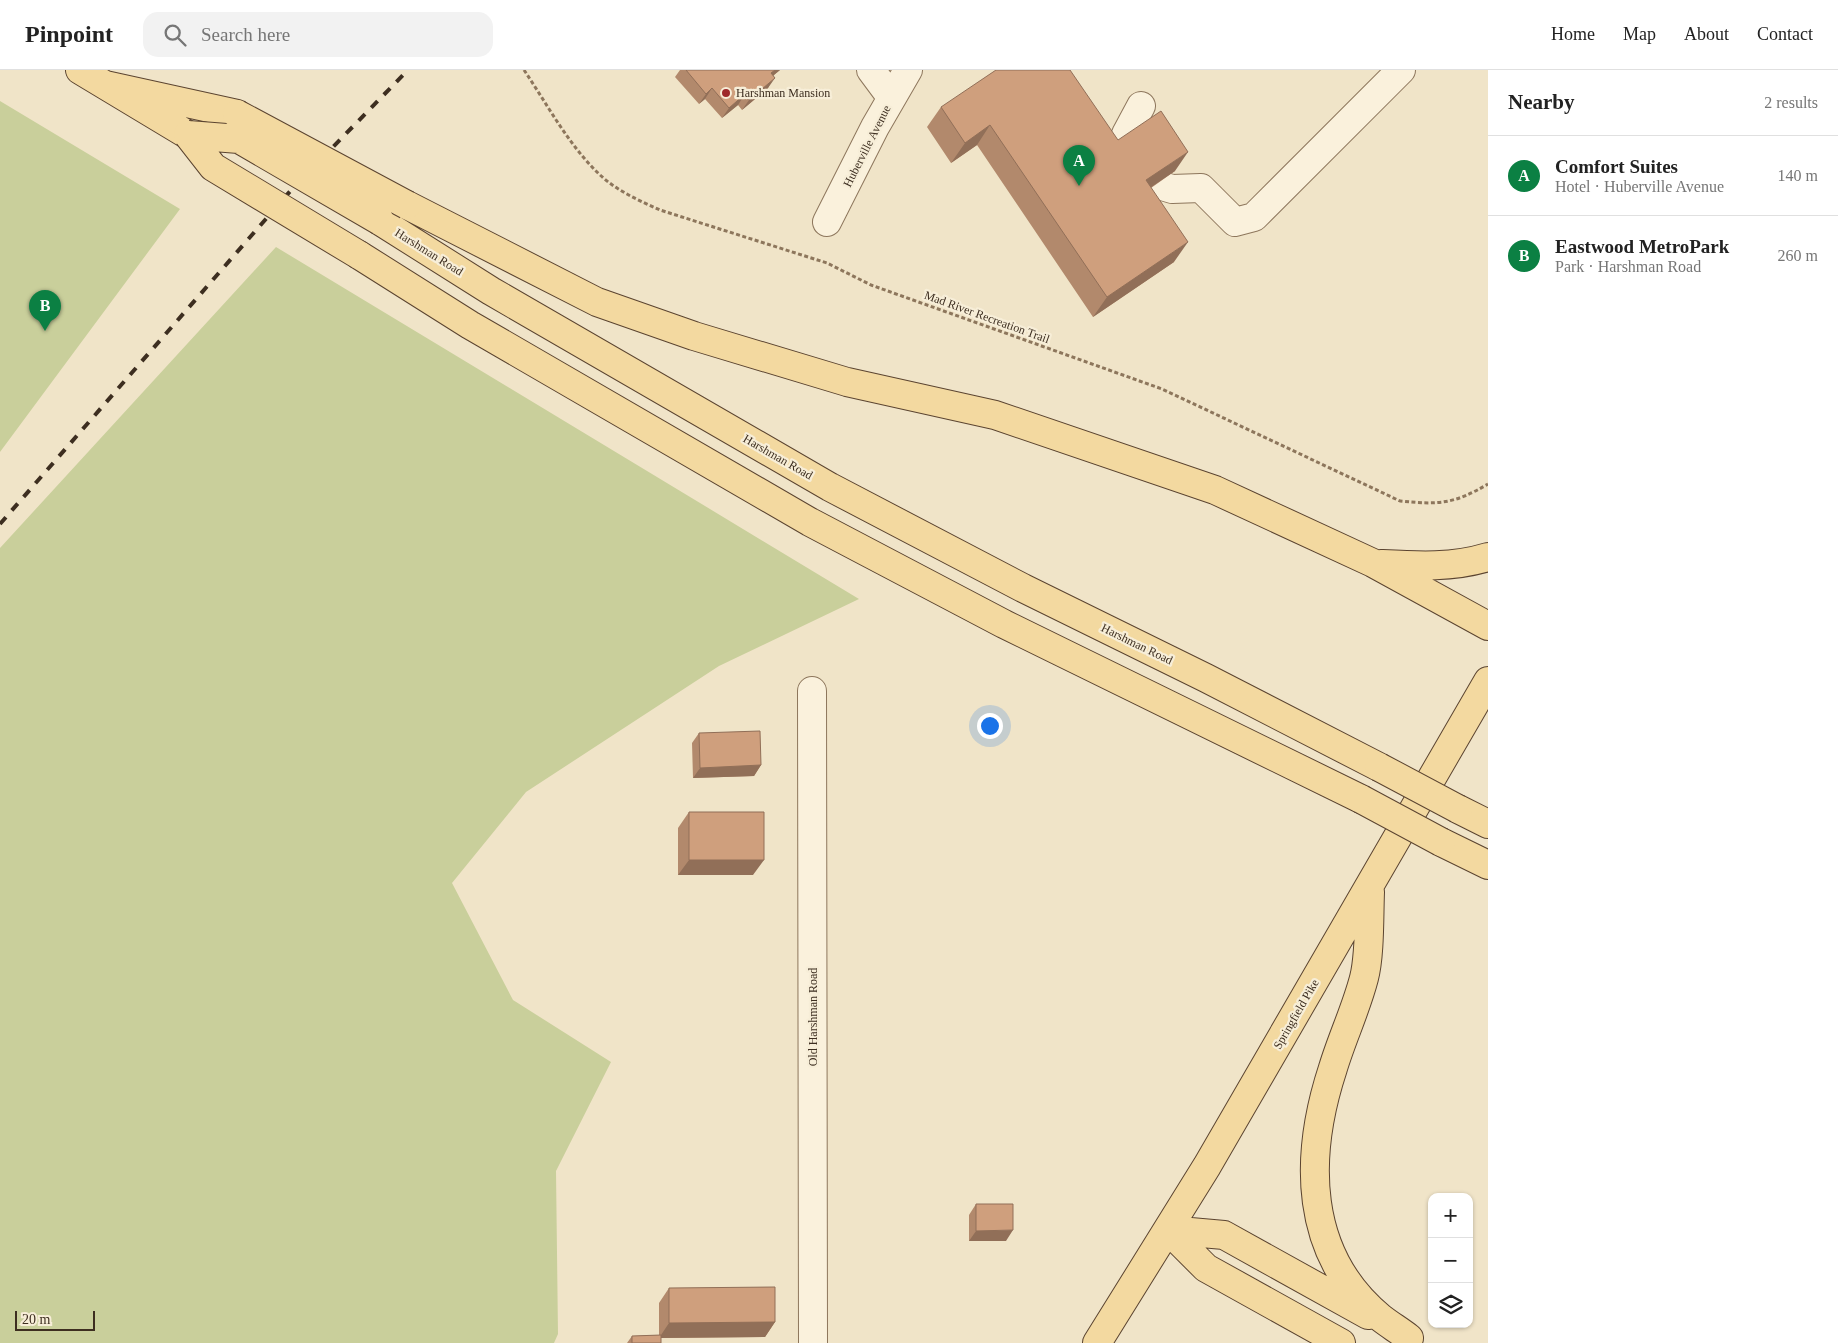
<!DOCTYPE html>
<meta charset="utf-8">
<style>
body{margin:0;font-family:Georgia,serif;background:#f2f2f2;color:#222}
.controls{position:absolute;right:15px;bottom:15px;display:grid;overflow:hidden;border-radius:10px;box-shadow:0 1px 4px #0004}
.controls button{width:45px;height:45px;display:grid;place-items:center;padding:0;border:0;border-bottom:1px solid #e0e0e0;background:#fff;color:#222;font:25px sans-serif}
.scale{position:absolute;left:15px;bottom:12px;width:80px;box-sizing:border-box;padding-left:5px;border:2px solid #3d2e20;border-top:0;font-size:14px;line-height:18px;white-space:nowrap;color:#3d2e20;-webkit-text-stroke:4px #f7eed8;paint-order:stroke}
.you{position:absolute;left:989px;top:655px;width:18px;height:18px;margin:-12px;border:4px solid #fff;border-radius:50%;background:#1a73e8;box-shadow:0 0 0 8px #1a73e833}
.badge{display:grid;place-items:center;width:32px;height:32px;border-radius:50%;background:#0b8043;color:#fff;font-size:16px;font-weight:700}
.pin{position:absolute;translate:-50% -41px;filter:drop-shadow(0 1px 2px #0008)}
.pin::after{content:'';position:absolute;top:26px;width:18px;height:15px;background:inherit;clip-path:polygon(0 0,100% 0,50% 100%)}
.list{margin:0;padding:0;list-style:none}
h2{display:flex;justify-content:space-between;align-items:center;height:65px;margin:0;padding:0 20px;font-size:21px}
h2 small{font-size:16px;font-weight:400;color:#767676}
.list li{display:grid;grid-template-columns:32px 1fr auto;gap:15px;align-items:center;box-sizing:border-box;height:80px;padding:0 20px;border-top:1px solid #e0e0e0}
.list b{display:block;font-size:19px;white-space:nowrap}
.list p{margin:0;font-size:16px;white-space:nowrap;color:#767676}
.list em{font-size:16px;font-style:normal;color:#767676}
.icon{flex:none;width:28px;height:28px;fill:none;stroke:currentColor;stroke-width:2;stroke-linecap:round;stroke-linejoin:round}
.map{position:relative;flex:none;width:1488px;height:1273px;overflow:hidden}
header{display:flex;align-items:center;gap:30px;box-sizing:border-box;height:70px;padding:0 25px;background:#fff;border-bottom:1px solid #e0e0e0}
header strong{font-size:24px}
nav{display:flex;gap:28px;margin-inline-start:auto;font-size:18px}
.search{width:350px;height:45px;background:#f2f2f2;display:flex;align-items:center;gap:12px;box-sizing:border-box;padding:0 18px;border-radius:15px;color:#767676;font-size:19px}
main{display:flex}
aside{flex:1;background:#fff}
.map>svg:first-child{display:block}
.green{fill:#c9cf9b}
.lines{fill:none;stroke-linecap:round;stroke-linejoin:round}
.minor-casing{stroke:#8d765c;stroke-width:30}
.major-casing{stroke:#5b4430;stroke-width:30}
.path{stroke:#8d765c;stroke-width:3;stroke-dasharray:4 2.5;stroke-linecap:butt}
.minor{stroke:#faf1dc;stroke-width:28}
.major{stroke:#f3d9a0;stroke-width:28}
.rail{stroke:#3d2e20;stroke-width:4;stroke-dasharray:9 9;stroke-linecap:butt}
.major-bridge-casing{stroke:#5b4430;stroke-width:30;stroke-linecap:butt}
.major-bridge{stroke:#f3d9a0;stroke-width:28}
.wall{fill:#b2896c}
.shaded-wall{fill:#916f58}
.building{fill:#cf9f7d;stroke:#916f58}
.poi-dot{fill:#9e2a2b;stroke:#f7eed8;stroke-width:2}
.labels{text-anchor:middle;stroke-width:4.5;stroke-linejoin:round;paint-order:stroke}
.poi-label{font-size:12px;fill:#3d2e20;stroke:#f7eed8;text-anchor:start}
.street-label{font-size:12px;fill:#3d2e20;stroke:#f7eed8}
</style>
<header>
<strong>Pinpoint</strong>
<div class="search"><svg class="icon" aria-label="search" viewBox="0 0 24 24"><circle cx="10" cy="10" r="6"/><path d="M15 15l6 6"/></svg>Search here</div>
<nav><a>Home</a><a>Map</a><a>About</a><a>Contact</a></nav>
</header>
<main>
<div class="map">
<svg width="1488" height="1273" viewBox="0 0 1488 1273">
<rect width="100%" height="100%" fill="#f0e4c8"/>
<path class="green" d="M0,31L180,139L0,382Z
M276,177L859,529L719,596L526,722L452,813L513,930L611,992L556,1101L558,1264L554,1273H0V478Z"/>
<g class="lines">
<g class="minor-casing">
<path id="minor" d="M871,0L891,27
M1141,36L1126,64L1162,116L1172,119L1201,118L1235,152L1254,147L1401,0
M827,152L875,57L908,0
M812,621L813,1273"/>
</g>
<g class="major-casing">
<path id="major" d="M80,0L188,65
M105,15L237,44
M407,135L597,232L694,266L847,312L995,345L1215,420L1373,493L1488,556
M380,151L491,221L830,417L1023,518L1206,608L1379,697
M359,185L470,255L810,452L1004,554L1361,729
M1381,494C1418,496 1452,498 1488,487
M1458,739L1488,754
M1441,772L1488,795
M1370,822C1369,847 1370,885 1364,908C1356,939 1342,968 1333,998C1304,1086 1303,1184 1381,1248C1390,1255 1400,1261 1409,1268
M1168,1160L1224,1165L1368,1245
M1168,1160L1206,1198L1341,1273
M1097,1273L1207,1096L1488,611"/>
</g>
<path class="path" d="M524,0C547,34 568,74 598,103C615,120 638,130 660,140L827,193L871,215L1162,319L1400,431C1439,435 1454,434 1488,414"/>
<use href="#minor" class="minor"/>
<use href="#major" class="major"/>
<path class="rail" d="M0,454L292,119L408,0"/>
<g class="major-bridge-casing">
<path id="major-bridge" d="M237,44L407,135
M188,65L239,69L380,151
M188,65L213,97L359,185
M1379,697L1458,739
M1361,729L1441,772"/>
</g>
<use href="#major-bridge" class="major-bridge"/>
</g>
<path class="wall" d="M680,0H780L774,5L768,18L742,40L738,35L722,48L705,29L699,34L675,7Z
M941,37L1118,70L1175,101L1151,118L1174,192L1093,247L977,75L951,93L927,57Z
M699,663L761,695L754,706L693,708L692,673Z
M689,742L753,805H678V758Z
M976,1134L1006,1171H969V1145Z
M669,1218L775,1252L765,1267L661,1268V1273H627L632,1266L659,1265V1233Z"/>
<path class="shaded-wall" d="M775,0H780L764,13L771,3Z
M775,8L768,18L742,40L749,30Z
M712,18L705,29L699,34L706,24Z
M745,24L738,35L722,48L729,38Z
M990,55L977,75L951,93L965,73Z
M1188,82L1175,101L1132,130L1146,110Z
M1188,172L1174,192L1093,247L1107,227Z
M761,695L754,706L693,708L700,698Z
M689,790H764L753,805H678Z
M1013,1160L1006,1171H969L976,1161Z
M775,1252L765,1267L659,1268L669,1253Z"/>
<path class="building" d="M686,0H775L771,3L775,8L749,30L745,24L729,38L712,18L706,24Z
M996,0H1070L1118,70L1161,41L1188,82L1146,110L1188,172L1107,227L990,55L965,73L941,37Z
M760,661L761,695L700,698L699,663Z
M689,742H764V790H689Z
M976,1134H1013V1160L976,1161Z
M775,1217V1252L669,1253V1218Z
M661,1265V1273H632V1266Z"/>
<circle class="poi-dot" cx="726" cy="23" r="5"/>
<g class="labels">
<g class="poi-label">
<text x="736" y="27">Harshman Mansion</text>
</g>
<g class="street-label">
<text transform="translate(867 76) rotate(-63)" y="4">Huberville Avenue</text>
<text transform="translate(429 182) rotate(32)" y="4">Harshman Road</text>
<text transform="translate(987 247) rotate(20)" y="4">Mad River Recreation Trail</text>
<text transform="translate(778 387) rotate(30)" y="4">Harshman Road</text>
<text transform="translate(1137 574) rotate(26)" y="4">Harshman Road</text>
<text transform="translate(1296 944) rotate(-60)" y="4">Springfield Pike</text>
<text transform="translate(813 947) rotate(-90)" y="4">Old Harshman Road</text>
</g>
</g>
</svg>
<div class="controls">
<button>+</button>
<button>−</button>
<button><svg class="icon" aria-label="layers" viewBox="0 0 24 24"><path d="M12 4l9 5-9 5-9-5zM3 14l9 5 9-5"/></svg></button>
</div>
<div class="scale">20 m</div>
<div class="you"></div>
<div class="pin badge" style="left:1079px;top:116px">A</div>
<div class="pin badge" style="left:45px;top:261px">B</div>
</div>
<aside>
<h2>Nearby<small>2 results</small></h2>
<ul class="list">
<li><span class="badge">A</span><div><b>Comfort Suites</b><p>Hotel · Huberville Avenue</p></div><em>140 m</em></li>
<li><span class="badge">B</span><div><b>Eastwood MetroPark</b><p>Park · Harshman Road</p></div><em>260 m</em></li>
</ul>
</aside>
</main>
